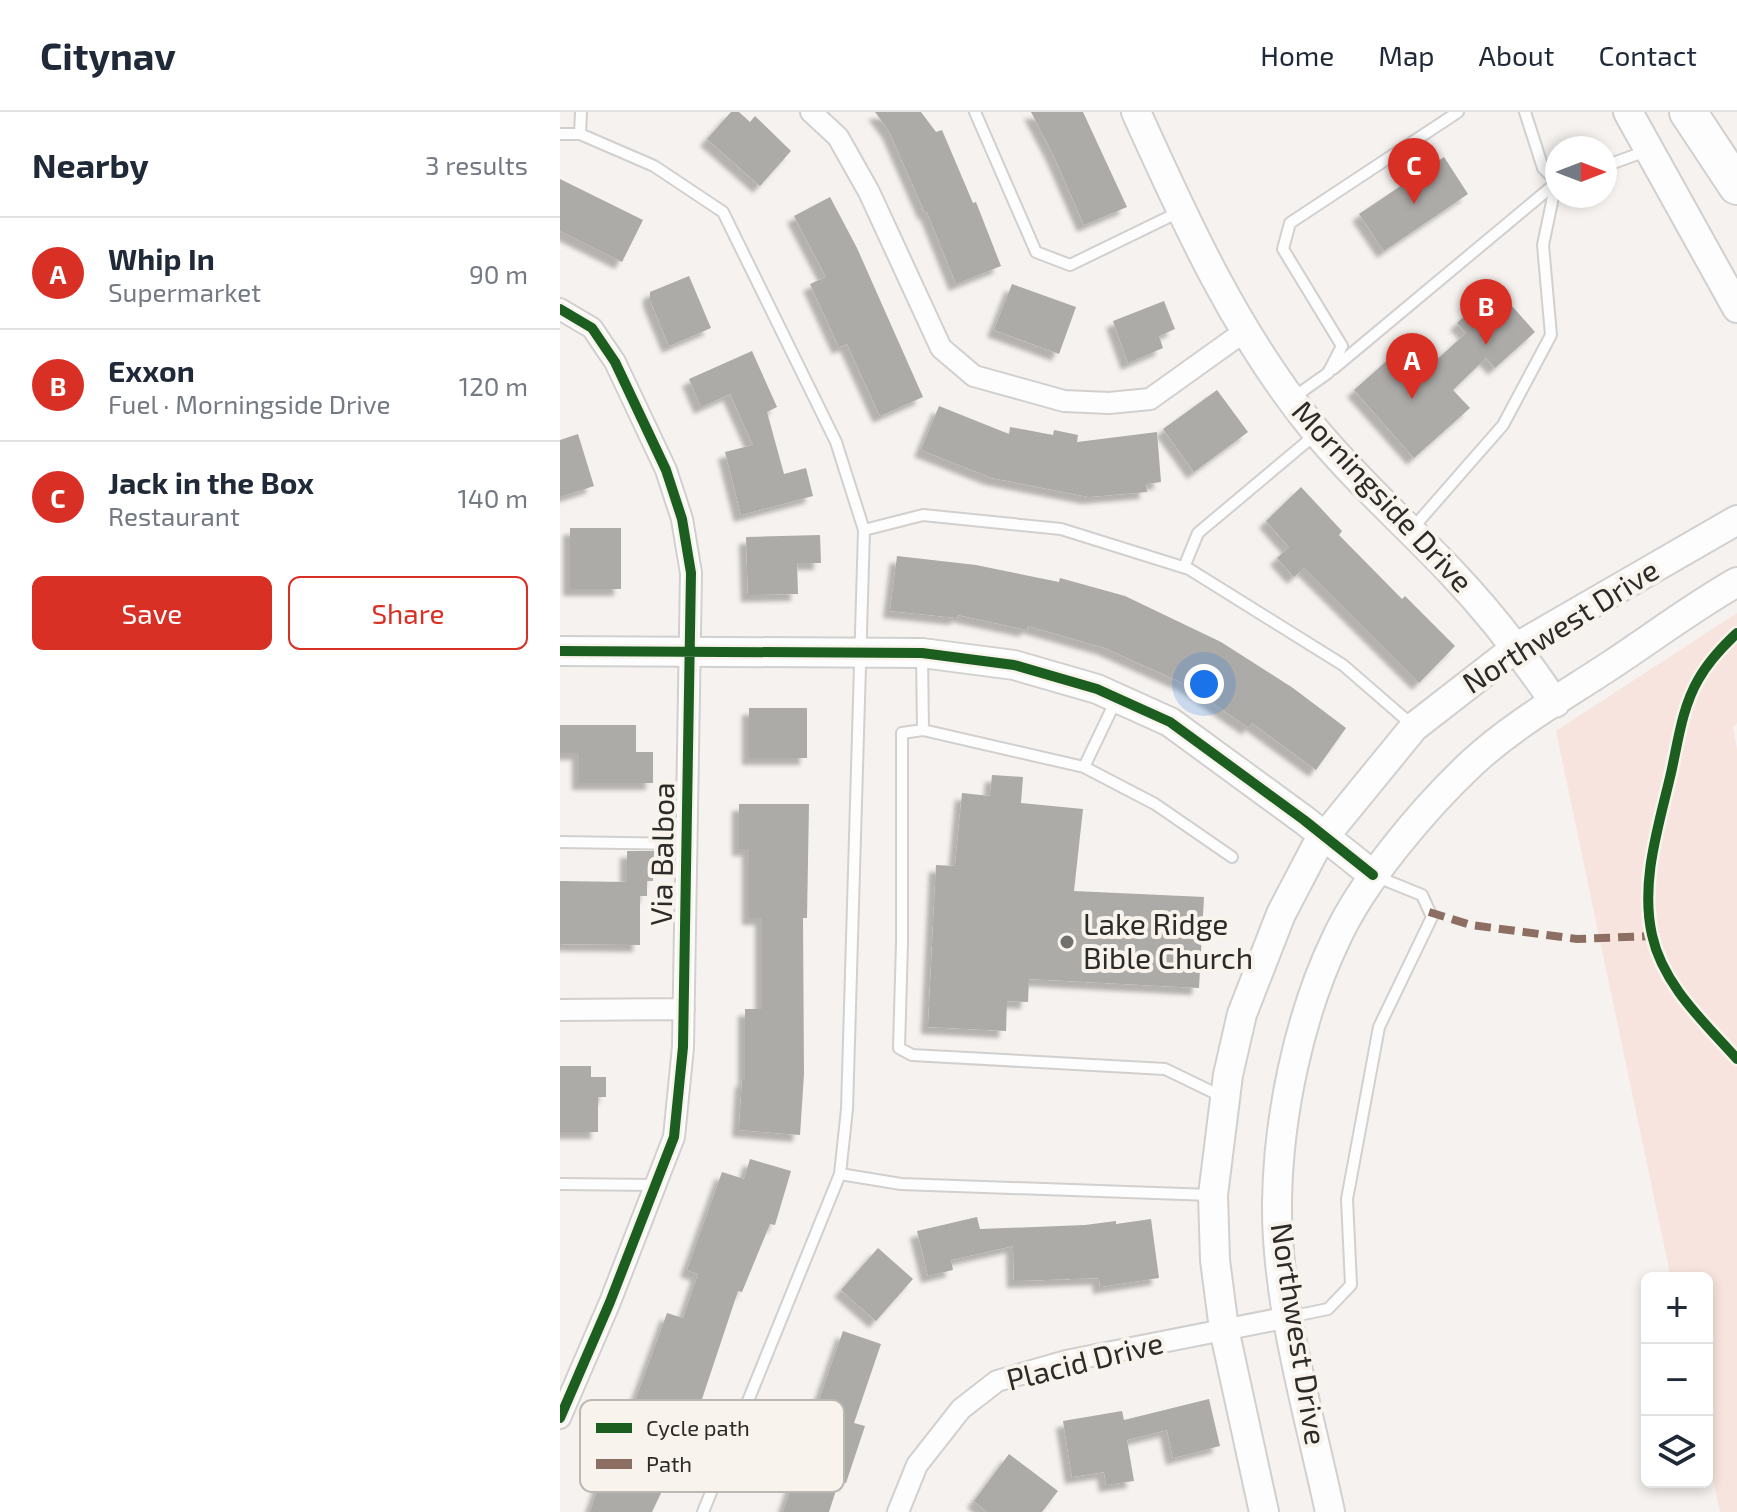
<!DOCTYPE html>
<meta charset="utf-8">
<style>
body{margin:0;font-family:"Exo 2",sans-serif;background:#f6f6f7;color:#1f2937}
.controls{position:absolute;right:24px;bottom:24px;display:grid;overflow:hidden;border-radius:12px;box-shadow:0 4px 12px #0003}
.controls button{width:72px;height:72px;display:grid;place-items:center;padding:0;border:0;border-bottom:2px solid #e0e1e3;background:#fff;color:#1f2937;font:40px sans-serif}
.compass{position:absolute;left:985px;top:24px;width:72px;height:72px;border-radius:50%;background:#fff;box-shadow:0 4px 12px #0003;rotate:90deg}
.you{position:absolute;left:644px;top:572px;width:28px;height:28px;margin:-20px;border:6px solid #fff;border-radius:50%;background:#1a73e8;box-shadow:0 0 0 12px #1a73e833}
.badge{display:grid;place-items:center;width:52px;height:52px;border-radius:50%;background:#d93025;color:#fff;font-size:26px;font-weight:700}
.pin{position:absolute;translate:-50% -66px;filter:drop-shadow(0 2px 4px #0008)}
.pin::after{content:'';position:absolute;top:42px;width:28px;height:24px;background:inherit;clip-path:polygon(0 0,100% 0,50% 100%)}
.list{margin:0;padding:0;list-style:none}
h2{display:flex;justify-content:space-between;align-items:center;height:104px;margin:0;padding:0 32px;font-size:34px}
h2 small{font-size:26px;font-weight:400;color:#747a83}
.list li{display:grid;grid-template-columns:52px 1fr auto;gap:24px;align-items:center;box-sizing:border-box;height:112px;padding:0 32px;border-top:2px solid #e0e1e3}
.list b{display:block;font-size:30px;white-space:nowrap}
.list p{margin:0;font-size:26px;white-space:nowrap;color:#747a83}
.list em{font-size:26px;font-style:normal;color:#747a83}
.actions{display:flex;gap:16px;padding:24px 32px}
.actions a{flex:1;padding:18px 0;border:2px solid #d93025;border-radius:12px;text-align:center;font-size:28px;color:#d93025}
.actions .main{background:#d93025;color:#fff}
.icon{flex:none;width:44px;height:44px;fill:none;stroke:currentColor;stroke-width:2;stroke-linecap:round;stroke-linejoin:round}
.map{position:relative;flex:none;width:1177px;height:1400px;overflow:hidden}
header{display:flex;align-items:center;gap:48px;box-sizing:border-box;height:112px;padding:0 40px;background:#fff;border-bottom:2px solid #e0e1e3}
header strong{font-size:38px}
nav{display:flex;gap:44px;margin-inline-start:auto;font-size:28px}
main{display:flex}
aside{flex:1;background:#fff}
.map>svg:first-child{display:block}
.green{fill:#f7e4de}
.building{fill:#acaba8;filter:url(#shadow)}
.lines{fill:none;stroke-linecap:round;stroke-linejoin:round}
.lane-casing{stroke:#d2d0ce;stroke-width:14}
.street-casing{stroke:#d2d0ce;stroke-width:24}
.secondary-casing{stroke:#d2d0ce;stroke-width:32}
.highway-casing{stroke:#d2d0ce;stroke-width:40}
.lane{stroke:#fefdfd;stroke-width:10}
.street{stroke:#fefdfd;stroke-width:20}
.secondary{stroke:#fefdfd;stroke-width:28}
.highway{stroke:#fefdfd;stroke-width:36}
.quiet{stroke:#8d6e63;stroke-width:8;stroke-dasharray:16 8;stroke-linecap:butt}
.cycleway-casing{stroke:#f8f3ec;stroke-width:15}
.cycleway{stroke:#1b5e20;stroke-width:10}
.poi-dot{fill:#73716e;stroke:#f8f3ec;stroke-width:3}
.labels{text-anchor:middle;stroke-width:8;stroke-linejoin:round;paint-order:stroke}
.street-label{font-size:30px;fill:#2d2b28;stroke:#f8f3ec}
.poi-label{font-size:30px;fill:#2d2b28;stroke:#f8f3ec;text-anchor:start}
.key{fill:#f8f3ec;stroke:#bbb7b1;stroke-width:2}
.key-label{font-size:22px;fill:#2d2b28}
</style>
<header>
<strong>Citynav</strong>
<nav><a>Home</a><a>Map</a><a>About</a><a>Contact</a></nav>
</header>
<main>
<aside>
<h2>Nearby<small>3 results</small></h2>
<ul class="list">
<li><span class="badge">A</span><div><b>Whip In</b><p>Supermarket</p></div><em>90 m</em></li>
<li><span class="badge">B</span><div><b>Exxon</b><p>Fuel · Morningside Drive</p></div><em>120 m</em></li>
<li><span class="badge">C</span><div><b>Jack in the Box</b><p>Restaurant</p></div><em>140 m</em></li>
</ul>
<div class="actions"><a class="main">Save</a><a>Share</a></div>
</aside>
<div class="map">
<svg width="1177" height="1400" viewBox="0 0 1177 1400">
<defs>
<filter id="shadow"><feDropShadow dx="-7" dy="7" stdDeviation="2" flood-color="#0004"/></filter>
</defs>
<rect width="100%" height="100%" fill="#f5f2ef"/>
<path class="green" d="M1177,501V611L1173,616L1177,637V1400H1160L1147,1340V1166H1111L996,619Z"/>
<path class="building" d="M171,0H179L190,10L195,4L231,39L200,74L147,27Z
M315,0H361L376,20L382,18L413,91L416,90L441,154L396,172L367,100L365,101L329,19Z
M471,0H523L567,95L524,113L493,42Z
M884,45L908,82L824,139L799,102Z
M0,67L83,108L62,150L0,119Z
M270,85L297,136L363,285L320,304L287,232L279,235L250,172L266,165L234,104Z
M129,164L151,216L109,234L90,188V180Z
M452,172L516,195L499,242L434,218Z
M936,176L975,220L935,256L926,246L893,278L910,296L854,346L794,278L849,229L871,253L906,221L897,211Z
M604,189L615,217L599,224L603,236L568,251L553,209Z
M192,239L217,295L207,300L224,362L246,356L253,384L181,403L165,340L193,333L170,282L141,295L129,267Z
M657,278L688,320L634,360L603,317Z
M379,294L449,322L450,315L493,323L494,318L518,323L517,330L597,320L601,370L586,372L587,380L529,385L432,366L361,338Z
M18,322L34,374L0,385V328Z
M741,375L782,419L779,423L842,487L845,484L895,534L859,571L744,456L734,465L717,446L729,435L706,409Z
M10,416H61V477H10Z
M260,423L261,451H237L238,482L188,483L186,425Z
M337,444L416,453L499,470L500,466L565,484L661,530L733,576L786,616L756,658L692,611L689,616L625,572L545,536L468,514L467,518L398,503L397,506L330,499Z
M189,596H247V646H189Z
M0,613H76V640H93V671H19V641H0Z
M432,663L463,665L461,691L523,697L514,779L644,785L639,876L469,867L468,890L447,889L446,919L368,915L376,753L395,754L402,681L430,684Z
M179,692H249L247,806H243L244,962L240,1023L179,1018L182,968H185V897H202V806H189V737H179Z
M67,739H94L93,769H87V784H80V833L0,832V769L67,770Z
M0,954H31V965H46V985H38V1020H0Z
M190,1047L231,1059L215,1113L210,1112L182,1180L178,1179L142,1287L148,1290L139,1316L133,1314L92,1400H30L46,1353L74,1292L107,1201L123,1206L138,1162L127,1158L162,1060L184,1067Z
M417,1105L420,1117L525,1113L556,1109V1112L591,1107L599,1166L540,1175L539,1166L454,1169L453,1134L391,1148L393,1158L368,1164L357,1119Z
M318,1136L353,1167L316,1209L281,1178Z
M283,1219L321,1232L294,1311L305,1314L286,1371L279,1369L269,1400H223L238,1355L212,1346L221,1318L236,1323L246,1294L256,1297Z
M649,1287L660,1334L613,1346L607,1318L567,1328L574,1369L546,1373L544,1360L512,1365L503,1309L562,1299L564,1308Z
M449,1342L498,1379L482,1400H427L414,1389Z"/>
<g class="lines">
<g class="lane-casing">
<path id="lane" d="M415,0L476,140L510,153L619,100
M965,0L983,56L997,70
M0,22H20L94,54L163,100L276,330L304,418L287,997L280,1062L143,1400
M20,22L21,0
M1045,54L1089,38
M773,257L996,71
M734,285L768,261L782,234L723,137L730,111L898,0
M852,417L943,313L991,223L983,133L996,71
M304,418L363,403L501,417L629,457L783,553L851,612
M624,455L638,421L756,322
M362,543L363,618L342,621V831L339,936L352,943L605,957L663,985
M363,618L524,655L557,586
M524,655L595,692L672,745
M0,730L127,732
M280,1062L341,1072L651,1083
M0,1072L95,1073
M729,1205L768,1197L791,1173L787,1087L819,915L872,805L862,783L815,764"/>
</g>
<g class="street-casing">
<path id="street" d="M251,0L278,25L309,80L381,236L414,264L504,289L549,291L590,287L685,219
M0,197L32,216L55,250L106,358L122,407L131,461L123,935L114,1025L50,1190L0,1306
M0,898L124,897
M338,1400L357,1353L401,1297L437,1269L506,1249L729,1205"/>
</g>
<g class="secondary-casing">
<path id="secondary" d="M576,0C626,111 677,223 754,317C796,368 848,414 893,462C931,502 964,545 995,591
M1068,0L1177,196
M0,539L362,541L454,553L537,577L610,610L744,708L813,763
M704,1400L664,1217L655,1148L653,1083L668,963L682,902L721,802L756,735L854,615L957,535L1177,408
M770,1400C749,1301 716,1192 717,1091C718,1005 739,904 776,827C803,768 865,695 912,651C953,613 1004,584 1051,553C1092,526 1133,495 1177,470"/>
</g>
<g class="highway-casing">
<path id="highway" d="M1128,0L1177,74"/>
</g>
<use href="#lane" class="lane"/>
<use href="#street" class="street"/>
<use href="#secondary" class="secondary"/>
<use href="#highway" class="highway"/>
<path class="quiet" d="M869,800L911,813L1017,827L1092,824"/>
<g class="cycleway-casing">
<path id="cycleway" d="M0,197L32,216L55,250L106,358L122,407L131,461L123,935L114,1025L50,1190L0,1306
M1177,521C1162,535 1148,550 1138,568C1122,596 1118,630 1111,661C1099,713 1080,769 1092,823C1103,873 1144,910 1177,947
M0,539L362,541L454,553L537,577L610,610L744,708L813,763"/>
</g>
<use href="#cycleway" class="cycleway"/>
</g>
<circle class="poi-dot" cx="507" cy="830" r="8"/>
<g class="labels">
<g class="street-label">
<text transform="translate(822 385) rotate(47)" y="10">Morningside Drive</text>
<text transform="translate(1001 515) rotate(-32)" y="10">Northwest Drive</text>
<text transform="translate(103 742) rotate(-89)" y="10">Via Balboa</text>
<text transform="translate(738 1222) rotate(81)" y="10">Northwest Drive</text>
<text transform="translate(525 1250) rotate(-14)" y="10">Placid Drive</text>
</g>
<g class="poi-label">
<text x="523" y="823">Lake Ridge<tspan x="523" dy="34">Bible Church</tspan></text>
</g>
</g>
<rect x="20" y="1288" width="264" height="92" rx="12" class="key"/>
<rect x="36" y="1311" width="36" height="10" fill="#1b5e20"/>
<rect x="36" y="1347" width="36" height="10" fill="#8d6e63"/>
<g class="key-label">
<text x="86" y="1324">Cycle path</text>
<text x="86" y="1360">Path</text>
</g>
</svg>
<div class="controls">
<button>+</button>
<button>−</button>
<button><svg class="icon" aria-label="layers" viewBox="0 0 24 24"><path d="M12 4l9 5-9 5-9-5zM3 14l9 5 9-5"/></svg></button>
</div>
<svg class="compass" viewBox="-18 -18 36 36"><path d="M0-13l5 13h-10z" fill="#e53935"/><path d="M0 13l5-13h-10z" fill="#747a83"/></svg>
<div class="you"></div>
<div class="pin badge" style="left:852px;top:287px">A</div>
<div class="pin badge" style="left:926px;top:233px">B</div>
<div class="pin badge" style="left:854px;top:92px">C</div>
</div>
</main>
